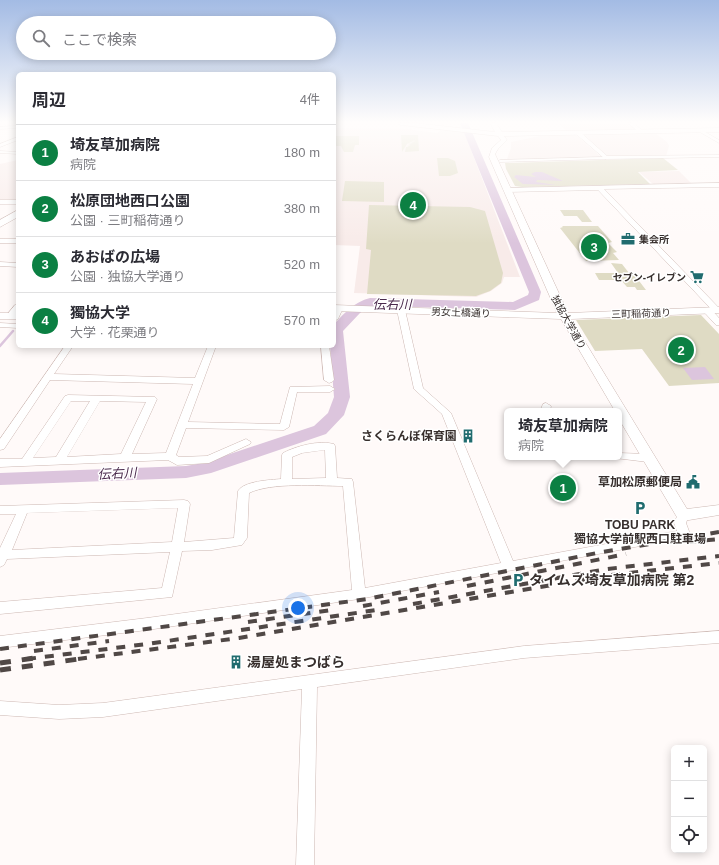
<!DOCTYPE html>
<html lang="ja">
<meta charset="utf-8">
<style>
body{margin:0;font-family:Helvetica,"Noto Sans JP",sans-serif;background:#f2f2f3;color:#2b2b33}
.controls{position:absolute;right:12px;bottom:12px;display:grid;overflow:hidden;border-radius:6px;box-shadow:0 2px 10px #0003}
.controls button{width:36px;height:36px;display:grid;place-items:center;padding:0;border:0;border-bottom:1px solid #e1e1e2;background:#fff;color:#2b2b33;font:20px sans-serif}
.you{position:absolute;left:298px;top:608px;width:14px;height:14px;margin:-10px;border:3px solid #fff;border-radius:50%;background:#1a73e8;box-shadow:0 0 0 6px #1a73e833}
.badge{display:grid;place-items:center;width:26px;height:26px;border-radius:50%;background:#0b8043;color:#fff;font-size:13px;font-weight:700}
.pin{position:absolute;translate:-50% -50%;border:2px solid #fff;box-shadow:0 1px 4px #0006}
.popup{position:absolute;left:504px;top:408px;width:118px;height:52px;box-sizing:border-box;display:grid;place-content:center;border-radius:6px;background:#fff;filter:drop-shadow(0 1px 3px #0005);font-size:13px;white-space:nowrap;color:#7c7c81}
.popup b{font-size:15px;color:#2b2b33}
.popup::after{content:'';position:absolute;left:50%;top:100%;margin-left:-8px;border:8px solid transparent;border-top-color:#fff}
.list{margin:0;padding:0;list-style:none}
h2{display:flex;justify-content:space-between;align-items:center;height:52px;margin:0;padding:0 16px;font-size:17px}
h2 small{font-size:13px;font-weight:400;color:#7c7c81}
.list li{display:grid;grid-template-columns:26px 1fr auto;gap:12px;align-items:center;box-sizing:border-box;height:56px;padding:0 16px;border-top:1px solid #e1e1e2}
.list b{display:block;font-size:15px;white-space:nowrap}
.list p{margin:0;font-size:13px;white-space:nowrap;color:#7c7c81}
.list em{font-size:13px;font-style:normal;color:#7c7c81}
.icon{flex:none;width:22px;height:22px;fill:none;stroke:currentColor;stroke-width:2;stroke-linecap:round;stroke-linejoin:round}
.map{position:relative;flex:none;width:719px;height:865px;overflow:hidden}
.search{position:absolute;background:#fff;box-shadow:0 2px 10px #0003;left:16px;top:16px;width:320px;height:44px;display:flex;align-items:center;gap:10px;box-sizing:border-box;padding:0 14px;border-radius:22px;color:#7c7c81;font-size:15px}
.panel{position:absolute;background:#fff;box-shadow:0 2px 10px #0003;left:16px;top:72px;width:320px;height:276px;border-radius:6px}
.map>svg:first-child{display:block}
.built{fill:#f8ebe9}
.green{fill:#dfdbc4}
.water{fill:#dcc5dd}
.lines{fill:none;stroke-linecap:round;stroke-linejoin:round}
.stream{stroke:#dcc5dd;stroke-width:2.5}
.river{fill:#dcc5dd;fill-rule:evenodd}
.pedestrian-casing{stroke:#cdb8b3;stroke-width:1}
.minor-casing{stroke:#cdb8b3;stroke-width:1}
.tertiary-casing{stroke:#cdb8b3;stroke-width:1}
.primary-casing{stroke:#cdb8b3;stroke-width:1}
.pedestrian{fill:#fff;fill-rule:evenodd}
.minor{fill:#fff;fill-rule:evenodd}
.tertiary{fill:#fff;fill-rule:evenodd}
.primary{fill:#fff;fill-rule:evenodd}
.rail-far1{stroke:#504846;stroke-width:4;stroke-dasharray:9 9;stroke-linecap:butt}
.rail{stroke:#504846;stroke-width:5;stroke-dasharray:11 11;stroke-linecap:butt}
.labels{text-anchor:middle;stroke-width:3;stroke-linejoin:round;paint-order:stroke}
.far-poi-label{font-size:10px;font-weight:bold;fill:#372f2d;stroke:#fff;text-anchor:start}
.far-street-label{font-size:10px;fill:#372f2d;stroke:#fff}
.poi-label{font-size:12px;font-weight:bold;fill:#372f2d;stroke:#fff;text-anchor:end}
.water-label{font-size:13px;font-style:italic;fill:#49294c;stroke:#fff}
.near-poi-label{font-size:14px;font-weight:bold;fill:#372f2d;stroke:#fff;text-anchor:start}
</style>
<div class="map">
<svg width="719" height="865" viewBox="0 0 719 865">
<rect width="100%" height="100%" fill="#fffaf9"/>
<path class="built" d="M559,123H625L634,129L567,131Z
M334,128L406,129L438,133L441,129L464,132L520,277H504L502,283L491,291L476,297L354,293L360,246L334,245Z
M655,133L667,142L669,146L666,156H607L582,135Z
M575,134L600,156L507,159L511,148V142L545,135Z
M18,160V200L0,201V164Z
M679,171L691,183L653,184L639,172Z"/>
<path class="green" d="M401,135H418L419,151L405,152L406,147H409L407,146L411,145L408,144L413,143L411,142L416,141H414L417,139L407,144L402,152Z
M334,136H359V145H355L353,152H344L341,146H334Z
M437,158H448L455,161L458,173L450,176H439Z
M663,158L678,170L638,172L650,184L522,187L515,186L506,169L505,163Z
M345,181L384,182V202L342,201Z
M369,205L470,207L485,211L503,273L501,283L490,291L476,296L367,294L371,250L366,249Z
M560,210H583L592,222H582L577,216H564Z
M562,226H598L612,242L608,243L617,252L613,253L619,260L586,261L560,228L563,227Z
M611,263L622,264L629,273H633L646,290H637L635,287H627L621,280H599L595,273H618Z
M701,315L719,334V383L669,386L642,349L595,351L576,320Z"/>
<path class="water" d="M535,172H542L563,181L537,180L536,182L556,185L523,184L514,177L516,175L536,177L531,174Z
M705,367L714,379L692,380L683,368Z"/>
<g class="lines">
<path class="stream" d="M0,346L13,331"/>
<path class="river" d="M460,123H468L541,292L539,300L515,310L372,306L360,313L343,331L350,397L344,415L326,434L211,473L186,478L0,485V473L186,466L203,463L314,426L328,413L334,397L330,346H334V324C345,313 354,302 370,298L513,302L528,295L529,292Z"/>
<g class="pedestrian-casing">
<path id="pedestrian" d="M605,157L606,159L500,162L498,161L500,160Z"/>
</g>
<g class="minor-casing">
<path id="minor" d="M628,123H633L643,131L639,132Z
M18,126V128L0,129V127Z
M700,129L719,140V143L698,131Z
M575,131H579L607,156L719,155V157L605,159L575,133Z
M18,137V140L0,147V144Z
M0,151L18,152V154L0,153Z
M719,183V187L604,189L719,308V312H714L598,190L507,192L504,190L507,188Z
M0,200H18V204H0Z
M0,239H18V243H0Z
M0,262L18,263V267L0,266Z
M15,305H18V312L13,318H7L6,316Z
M336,306H342L343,308L338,319L334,321V310Z
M398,308H401L405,310L423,388L451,413L513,561L677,531L674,523L679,512L683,511L687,512L689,515L686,523L690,534L688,537L359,599L147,630L0,648V636L147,618L352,590L343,486C317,486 272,482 249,493L247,538L242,545L212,550L182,551L172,597L0,614V602L162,588L170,552L7,559L4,565L0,567V548L16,514H0V506L184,500L188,501L190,504L184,542L234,538L238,491C244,481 270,480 281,479L282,455L283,453C296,446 319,440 334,444L335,446L337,478L352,479L353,482L365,588L501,563L442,414L414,389L397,310ZM325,450L326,478L292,479V457L302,453ZM178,508L172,542L12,550L27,513Z
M704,308H710L719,318V325H716L704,312Z
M0,323L18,324V328L0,327Z
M65,346H73L54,374L195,378L208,346H216L188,422L280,424L290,387L330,386L335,389L330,392H297L289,427L284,430L186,428L176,455L179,457L207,456L246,439L251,442L250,444L209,463L177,465L168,460L0,467V459H22L65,396L68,395L155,397L157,399L132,454L166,453L193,384L50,380L4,449L0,450V439ZM71,401H90L56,457L33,458ZM100,401L146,402L121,454L67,457Z
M321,346H329L334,380L332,382L329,383L324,380Z
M546,403L551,406L550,411H540L543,404Z
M619,453L648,454L652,456L653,458L652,460L648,462L615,458L614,457H619Z
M719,631V643L524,658L317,687L314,865H296L302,689L103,717L59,719L0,715V701L59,705L103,703L524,646Z"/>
</g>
<g class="tertiary-casing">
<path id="tertiary" d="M398,123H414L495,132L490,123H496L502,132L719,128V132L504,136L507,140L498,149L495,154L568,313L719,307V313L571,319L687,509L719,505V515L683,521L678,519L619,419V411H615L561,319L334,311V305L557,313L489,157L492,148L501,140L498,136L401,125Z
M0,313H18V319H0Z"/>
</g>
<g class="primary-casing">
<path id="primary" d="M18,210V217L0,227V220Z"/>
</g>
<use href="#pedestrian" class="pedestrian"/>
<use href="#minor" class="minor"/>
<use href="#tertiary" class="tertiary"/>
<use href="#primary" class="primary"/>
<path class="rail-far1" d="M688,542L719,539
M467,586L626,554
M413,604L607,569L719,556
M363,606L439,592
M248,622L331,610
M0,649L367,599L597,553L719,532
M34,651L109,641
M27,659L147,644L383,609
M78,659L239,638L611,575L719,563"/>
<path class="rail" d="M0,663L35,658
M0,670L86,658"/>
</g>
<linearGradient id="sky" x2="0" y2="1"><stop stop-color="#a3bbe4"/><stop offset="0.5" stop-color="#fffdfc"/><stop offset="1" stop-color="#fffdfc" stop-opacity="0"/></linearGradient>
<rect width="719" height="244" fill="url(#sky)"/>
<defs>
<g id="office-bare" transform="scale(1.08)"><path d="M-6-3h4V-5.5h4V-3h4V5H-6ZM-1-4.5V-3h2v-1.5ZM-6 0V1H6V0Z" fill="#206c6f" stroke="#fff" stroke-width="2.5" paint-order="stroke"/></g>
<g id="supermarket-bare" transform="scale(1.08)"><path d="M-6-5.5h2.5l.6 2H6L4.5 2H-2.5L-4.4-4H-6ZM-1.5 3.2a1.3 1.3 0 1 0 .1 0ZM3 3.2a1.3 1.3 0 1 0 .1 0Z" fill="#206c6f" stroke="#fff" stroke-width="2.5" paint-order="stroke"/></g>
<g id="building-bare" transform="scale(1.08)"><path d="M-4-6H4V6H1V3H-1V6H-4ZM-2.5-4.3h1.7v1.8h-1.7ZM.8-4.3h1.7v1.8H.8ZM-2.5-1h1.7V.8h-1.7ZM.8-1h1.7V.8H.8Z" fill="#206c6f" stroke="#fff" stroke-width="2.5" paint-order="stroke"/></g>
<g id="civic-bare" transform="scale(1.08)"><path d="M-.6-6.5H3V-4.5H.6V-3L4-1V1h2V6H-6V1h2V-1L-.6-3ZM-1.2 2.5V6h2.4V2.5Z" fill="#206c6f" stroke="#fff" stroke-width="2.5" paint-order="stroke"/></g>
<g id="parking-bare" transform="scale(1.08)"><path d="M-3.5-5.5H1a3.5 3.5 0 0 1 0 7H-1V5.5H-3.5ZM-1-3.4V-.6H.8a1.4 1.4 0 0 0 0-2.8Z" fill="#206c6f" stroke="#fff" stroke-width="2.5" paint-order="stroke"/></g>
</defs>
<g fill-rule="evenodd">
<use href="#office-bare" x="628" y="239"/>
<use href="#supermarket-bare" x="697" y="277"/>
<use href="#building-bare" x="468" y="436"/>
<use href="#civic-bare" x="693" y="482"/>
<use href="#parking-bare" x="640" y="508"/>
<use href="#parking-bare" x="518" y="580"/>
<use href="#building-bare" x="236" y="662"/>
</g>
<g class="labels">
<g class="far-poi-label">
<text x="639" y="243">集会所</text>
<text x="686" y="281" text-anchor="end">セブン-イレブン</text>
</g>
<g class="far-street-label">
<text transform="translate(461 312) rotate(2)" y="4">男女土橋通り</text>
<text transform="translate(641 313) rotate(-2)" y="4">三町稲荷通り</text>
<text transform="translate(569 322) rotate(61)" y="4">独協大学通り</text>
</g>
<g class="poi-label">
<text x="457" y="440">さくらんぼ保育園</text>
<text x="682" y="486">草加松原郵便局</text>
<text x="640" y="529" text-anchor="middle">TOBU PARK<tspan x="640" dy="14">獨協大学前駅西口駐車場</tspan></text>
</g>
<g class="water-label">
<text x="392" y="309">伝右川</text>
<text transform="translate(117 473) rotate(-3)" y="5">伝右川</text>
</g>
<g class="near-poi-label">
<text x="529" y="585">タイムズ埼友草加病院 第2</text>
<text x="247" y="667">湯屋処まつばら</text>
</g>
</g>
</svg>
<div class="controls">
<button>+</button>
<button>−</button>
<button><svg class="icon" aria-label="locate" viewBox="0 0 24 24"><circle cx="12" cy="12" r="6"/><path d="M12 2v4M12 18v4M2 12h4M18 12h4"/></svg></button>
</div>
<div class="you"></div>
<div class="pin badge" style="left:563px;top:488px">1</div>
<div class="popup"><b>埼友草加病院</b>病院</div>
<div class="pin badge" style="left:681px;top:350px">2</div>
<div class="pin badge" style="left:594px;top:247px">3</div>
<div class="pin badge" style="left:413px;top:205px">4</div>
<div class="search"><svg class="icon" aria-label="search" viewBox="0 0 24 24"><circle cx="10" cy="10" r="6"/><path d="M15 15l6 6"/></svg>ここで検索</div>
<section class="panel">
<h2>周辺<small>4件</small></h2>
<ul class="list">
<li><span class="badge">1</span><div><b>埼友草加病院</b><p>病院</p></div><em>180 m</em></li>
<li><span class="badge">2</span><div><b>松原団地西口公園</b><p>公園 · 三町稲荷通り</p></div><em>380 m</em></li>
<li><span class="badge">3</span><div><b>あおばの広場</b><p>公園 · 独協大学通り</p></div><em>520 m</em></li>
<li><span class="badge">4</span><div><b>獨協大学</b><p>大学 · 花栗通り</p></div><em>570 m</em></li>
</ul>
</section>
</div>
